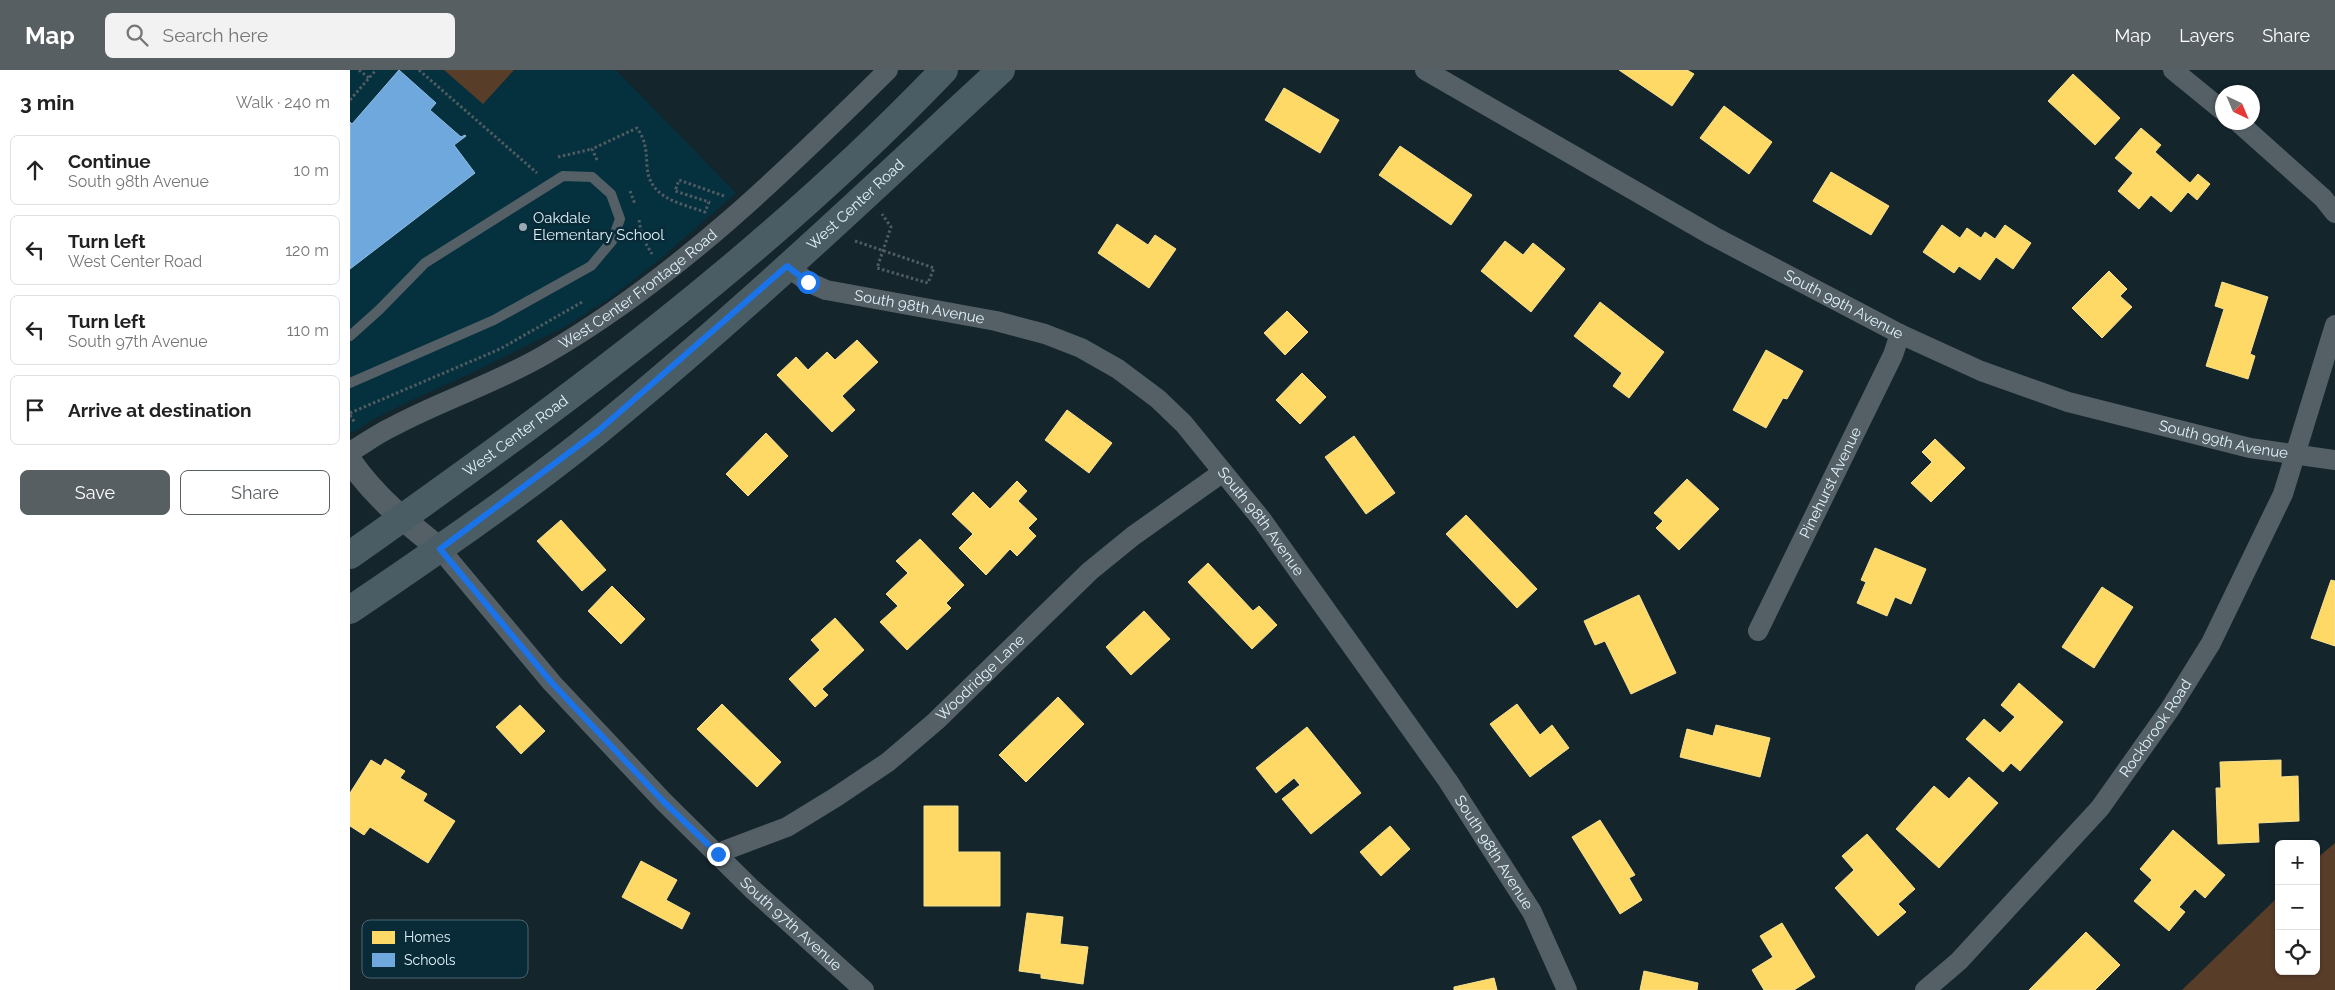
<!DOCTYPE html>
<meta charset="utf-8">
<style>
body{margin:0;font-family:Raleway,sans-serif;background:#f2f2f2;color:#222}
.controls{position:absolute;right:15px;bottom:15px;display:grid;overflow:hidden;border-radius:8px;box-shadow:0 1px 4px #0004}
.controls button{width:45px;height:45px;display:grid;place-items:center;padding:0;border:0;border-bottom:1px solid #e0e0e0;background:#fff;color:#222;font:25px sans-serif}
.compass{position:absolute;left:1865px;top:15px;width:45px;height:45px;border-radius:50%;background:#fff;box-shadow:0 1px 4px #0004;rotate:136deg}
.stop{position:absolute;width:15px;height:15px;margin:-11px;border:4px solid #1a73e8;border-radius:50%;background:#fff}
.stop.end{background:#1a73e8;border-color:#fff;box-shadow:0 1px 5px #0008}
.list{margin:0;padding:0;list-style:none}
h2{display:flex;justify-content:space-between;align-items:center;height:65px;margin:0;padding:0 20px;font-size:21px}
h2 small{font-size:16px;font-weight:400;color:#767676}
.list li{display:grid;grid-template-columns:32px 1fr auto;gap:15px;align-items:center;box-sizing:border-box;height:70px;margin:0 10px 10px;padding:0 10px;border:1px solid #e0e0e0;border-radius:8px}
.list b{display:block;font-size:19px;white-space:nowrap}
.list p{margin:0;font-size:16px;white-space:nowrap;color:#767676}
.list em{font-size:16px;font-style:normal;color:#767676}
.actions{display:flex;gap:10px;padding:15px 20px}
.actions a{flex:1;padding:11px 0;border:1px solid #585f63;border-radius:8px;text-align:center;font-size:18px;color:#585f63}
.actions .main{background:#585f63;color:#fff}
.icon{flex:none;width:28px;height:28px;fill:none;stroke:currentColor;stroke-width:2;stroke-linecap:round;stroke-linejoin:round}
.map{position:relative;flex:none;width:1985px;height:920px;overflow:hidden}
header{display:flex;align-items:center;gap:30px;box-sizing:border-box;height:70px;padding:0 25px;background:#585f63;color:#fff}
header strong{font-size:24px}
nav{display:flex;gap:28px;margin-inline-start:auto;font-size:18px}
.search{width:350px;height:45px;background:#f2f2f2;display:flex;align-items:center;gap:12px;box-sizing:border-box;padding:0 18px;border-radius:8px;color:#767676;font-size:19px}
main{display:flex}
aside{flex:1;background:#fff}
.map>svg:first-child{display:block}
.built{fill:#05303e}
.green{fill:#583d29}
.homes{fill:#ffd966;stroke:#f6e092}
.schools{fill:#6fa8dc;stroke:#91bee5}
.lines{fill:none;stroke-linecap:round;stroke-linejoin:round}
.path{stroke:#505c62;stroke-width:3;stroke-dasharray:2.5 2.5;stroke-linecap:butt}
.service{stroke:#546066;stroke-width:10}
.minor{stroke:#546066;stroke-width:20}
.tertiary{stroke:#546066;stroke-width:24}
.primary{stroke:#4b5d64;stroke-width:28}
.route{stroke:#1a73e8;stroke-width:6}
.poi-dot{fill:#99aab2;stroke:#092a37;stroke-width:2}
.labels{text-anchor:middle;stroke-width:5;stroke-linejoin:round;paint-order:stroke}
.street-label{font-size:15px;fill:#e0f2fa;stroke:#092a37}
.poi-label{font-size:15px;fill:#e0f2fa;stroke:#092a37;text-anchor:start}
.key{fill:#092a37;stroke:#4a6672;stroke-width:1}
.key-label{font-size:14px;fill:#e0f2fa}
</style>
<header>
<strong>Map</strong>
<div class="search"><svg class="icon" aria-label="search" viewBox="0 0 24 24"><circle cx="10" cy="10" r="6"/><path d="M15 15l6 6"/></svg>Search here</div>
<nav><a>Map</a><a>Layers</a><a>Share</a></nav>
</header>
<main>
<aside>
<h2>3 min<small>Walk · 240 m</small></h2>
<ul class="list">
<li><svg class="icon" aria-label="ahead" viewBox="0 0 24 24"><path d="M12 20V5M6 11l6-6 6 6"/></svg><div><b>Continue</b><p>South 98th Avenue</p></div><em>10 m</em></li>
<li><svg class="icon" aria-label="left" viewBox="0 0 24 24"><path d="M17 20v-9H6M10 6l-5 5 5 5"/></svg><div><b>Turn left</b><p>West Center Road</p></div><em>120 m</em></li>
<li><svg class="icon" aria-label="left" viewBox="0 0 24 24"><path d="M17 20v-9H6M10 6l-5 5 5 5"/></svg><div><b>Turn left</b><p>South 97th Avenue</p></div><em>110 m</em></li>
<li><svg class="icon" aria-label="arrive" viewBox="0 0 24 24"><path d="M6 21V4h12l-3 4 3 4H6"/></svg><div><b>Arrive at destination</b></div></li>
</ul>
<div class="actions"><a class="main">Save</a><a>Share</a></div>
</aside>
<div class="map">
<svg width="1985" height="920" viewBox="0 0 1985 920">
<rect width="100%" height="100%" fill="#14252c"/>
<path class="built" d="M0,0H266L386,123L308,191L259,229L213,258L126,301L64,329L26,348L0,364Z"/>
<path class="green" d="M94,0H164L133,34Z
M1985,773V920H1832L1929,826V901H1966V789Z"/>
<path class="homes" d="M1269,0H1337L1344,4L1322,36Z
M1723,4L1770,48L1745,75L1698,31Z
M934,18L989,50L970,83L915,50Z
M1374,36L1422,72L1399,104L1350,68Z
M1791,58L1811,75L1805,82L1840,113L1848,104L1860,114L1847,130L1838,122L1821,142L1801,125L1789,139L1768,121L1783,103L1765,88Z
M1050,76L1122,125L1101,155L1029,105Z
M1481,102L1539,136L1521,165L1463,131Z
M767,154L798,175L805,165L826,179L799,218L748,183Z
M1592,155L1610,168L1617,158L1631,168L1635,162L1645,169L1655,155L1681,173L1663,199L1646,187L1630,210L1609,196L1604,203L1573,182Z
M1155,171L1173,185L1183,173L1215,199L1181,242L1131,201Z
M1759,201L1777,219L1770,226L1782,237L1752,268L1722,238Z
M1872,212L1918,227L1900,284L1905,286L1898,309L1856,296L1874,239L1865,236Z
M1250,232L1314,282L1279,328L1263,316L1272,303L1224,266Z
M937,241L958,262L935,285L914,263Z
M507,270L528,292L492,326L505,340L482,362L427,305L446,287L458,300L477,282L485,290Z
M1416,280L1453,301L1437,329L1433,328L1416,358L1383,340Z
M952,303L976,327L950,354L926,330Z
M717,340L762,373L739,403L695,370Z
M416,363L438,386L398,426L376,404Z
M1004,366L1045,423L1016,444L975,387Z
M1585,369L1615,398L1581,432L1561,413L1582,392L1572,382Z
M1337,409L1369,439L1329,480L1306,458L1313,451L1304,443Z
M667,411L677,421L668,431L687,449L678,458L686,466L667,486L660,479L636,505L609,478L623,464L602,444L623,422L640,439Z
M1116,445L1187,519L1167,538L1096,464Z
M211,450L256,500L232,521L187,471Z
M570,469L614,515L596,533L601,538L557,580L530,552L548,536L536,524L558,503L546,491Z
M1525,478L1576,499L1561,534L1545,527L1537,546L1507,533L1516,512L1511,510Z
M858,493L903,541L909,536L927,555L902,579L838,512Z
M1981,510L1985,511V576L1961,568Z
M262,516L295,549L271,574L238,541Z
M1752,517L1783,537L1744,598L1712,577Z
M1289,525L1326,603L1281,624L1255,571L1245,575L1234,551Z
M794,541L820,569L781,605L756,577Z
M485,548L514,580L472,619L478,625L465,637L439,609L470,580L461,570Z
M1669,613L1713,652L1670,701L1661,693L1653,702L1616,669L1634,649L1650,663L1665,647L1651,635Z
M708,627L734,654L676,712L649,685Z
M372,634L431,692L407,717L347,659Z
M1167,634L1190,665L1202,655L1219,678L1180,707L1140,654Z
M170,635L195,661L171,684L146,657Z
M1366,655L1420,668L1410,707L1330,687L1337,659L1363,666Z
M957,657L1011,723L961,764L932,729L950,715L944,708L926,723L906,698Z
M35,689L55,701L50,708L77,724L73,731L105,751L78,793L20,757L14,765L0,756V723L21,690L31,696Z
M1931,690V707L1948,706L1949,751L1908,753L1909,772L1868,774L1866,718H1871L1870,692Z
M1619,707L1648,733L1589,798L1546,759L1584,716L1599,729Z
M574,736H608V782H650V836H574Z
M1250,750L1285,805L1279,808L1292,830L1270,844L1222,767Z
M1040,756L1060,779L1031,806L1010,782Z
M1823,760L1875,805L1855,828L1845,819L1829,837L1835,842L1819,861L1784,831L1802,810L1790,799Z
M1517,764L1565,819L1548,834L1556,842L1528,866L1485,818L1504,800L1492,786Z
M291,791L327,810L316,830L340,843L332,859L272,827Z
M677,843L713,847L710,874L738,877L733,914L691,908V904L669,901Z
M1432,853L1465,907L1444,920H1414L1402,900L1423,887L1410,866Z
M1736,862L1770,895L1745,920H1679Z
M1294,901L1348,913L1347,920H1290Z
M1144,908L1147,920H1104V917Z"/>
<path class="schools" d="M49,0L86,33L80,40L111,67L115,65L116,66L104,75L125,103L0,199V52L2,54Z"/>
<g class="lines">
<path class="path" d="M9,0L19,8
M69,0L187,103
M0,30L26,0
M208,87L242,79
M247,90L242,79L287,58C296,71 296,80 297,95C298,128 329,133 355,142L359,132L325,121L329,110L374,126
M280,121L285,134
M289,150L292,167L302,184
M505,171L584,198L578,213L527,198L541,157L532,144
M0,343L150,279L234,231
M0,345L5,353"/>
<path class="service" d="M0,266L29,240L75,193L213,106L242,107L261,124L270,149L262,171L241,196L144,250L0,313"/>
<g class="minor">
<path id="s1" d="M1075,0L1363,166L1550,264L1631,301L1718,332L1900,378L1985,390"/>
<path d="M1823,0L1872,40"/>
<path d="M1888,52L1973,128L1985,143"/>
<path id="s2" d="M437,196L458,212L476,220L646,251L695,264L731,278L768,299L808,329L834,354L912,450L1098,711L1182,842L1217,920"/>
<path id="s3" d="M0,382C14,374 27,364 42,357C92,330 147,313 196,284C325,209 433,104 538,0"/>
<path id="s4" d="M90,479L202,613L313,731L402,819L514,920"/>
<path id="s5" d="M1408,561L1543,285L1550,264"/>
<path id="s6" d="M368,783L437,757L486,727L538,692L586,651L740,501L783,466L873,402"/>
<path id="s7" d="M1575,920L1609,891L1750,738L1820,639L1861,573L1933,424L1985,255"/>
</g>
<path class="tertiary" d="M0,391C25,427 57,453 90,479"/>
<g class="primary">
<path id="s8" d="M0,485C208,339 418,184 594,0"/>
<path id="s9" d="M0,540C84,483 169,425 248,361C388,247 519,122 651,0"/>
</g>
</g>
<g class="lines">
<path class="route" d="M368,784L313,731L202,613L90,479L248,361L437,196L458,212"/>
</g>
<circle class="poi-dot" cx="173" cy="157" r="5"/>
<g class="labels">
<g class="street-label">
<text dy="5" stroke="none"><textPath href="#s9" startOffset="649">West Center Road</textPath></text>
<text dy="5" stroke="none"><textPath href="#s3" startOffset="332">West Center Frontage Road</textPath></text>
<text dy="5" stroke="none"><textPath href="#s1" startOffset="480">South 99th Avenue</textPath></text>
<text dy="5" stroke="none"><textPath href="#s2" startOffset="141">South 98th Avenue</textPath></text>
<text dy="5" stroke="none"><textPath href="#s8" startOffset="204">West Center Road</textPath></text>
<text dy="5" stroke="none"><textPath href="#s1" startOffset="885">South 99th Avenue</textPath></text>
<text dy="5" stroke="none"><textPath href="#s5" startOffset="165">Pinehurst Avenue</textPath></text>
<text dy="5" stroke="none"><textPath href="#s2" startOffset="561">South 98th Avenue</textPath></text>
<text dy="5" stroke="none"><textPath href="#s6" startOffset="319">Woodridge Lane</textPath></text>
<text dy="5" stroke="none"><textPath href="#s7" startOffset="350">Rockbrook Road</textPath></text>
<text dy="5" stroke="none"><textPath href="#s2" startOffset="966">South 98th Avenue</textPath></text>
<text dy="5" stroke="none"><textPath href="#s4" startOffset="514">South 97th Avenue</textPath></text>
</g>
<g class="poi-label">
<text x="183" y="153">Oakdale<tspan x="183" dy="17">Elementary School</tspan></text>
</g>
</g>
<rect x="12" y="850" width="166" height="58" rx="8" class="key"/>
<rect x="22" y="861" width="23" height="13" fill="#ffd966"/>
<rect x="22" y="883" width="23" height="14" fill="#6fa8dc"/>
<g class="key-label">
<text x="54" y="872">Homes</text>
<text x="54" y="895">Schools</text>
</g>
</svg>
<div class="controls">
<button>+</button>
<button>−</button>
<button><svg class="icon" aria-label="locate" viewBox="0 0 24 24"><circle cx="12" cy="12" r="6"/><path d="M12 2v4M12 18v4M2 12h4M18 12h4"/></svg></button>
</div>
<svg class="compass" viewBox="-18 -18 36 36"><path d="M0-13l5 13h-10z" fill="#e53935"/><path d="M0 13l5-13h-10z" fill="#767676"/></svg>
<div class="stop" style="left:458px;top:212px"></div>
<div class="stop end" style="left:368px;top:784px"></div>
</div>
</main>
